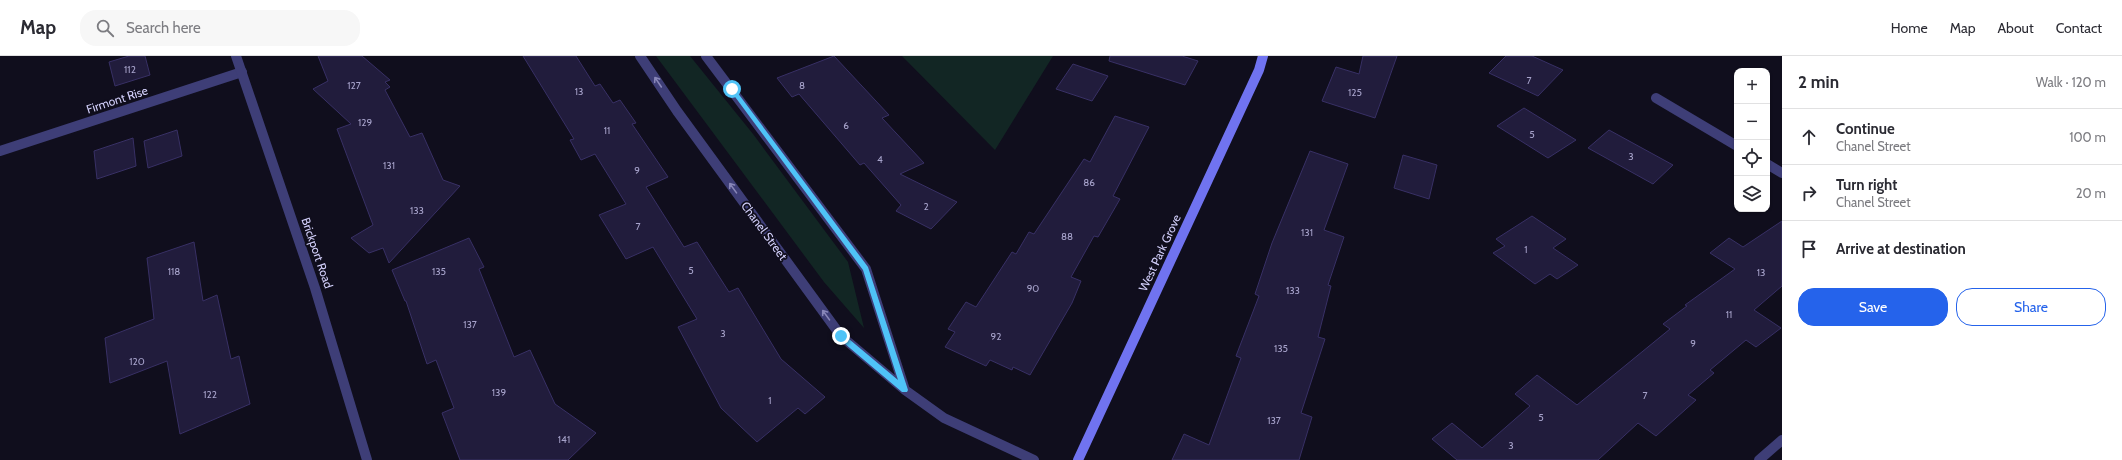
<!DOCTYPE html>
<meta charset="utf-8">
<style>
body{margin:0;font-family:Cabin,sans-serif;background:#f7f7f7;color:#2b2b33}
.controls{position:absolute;right:12px;top:12px;display:grid;overflow:hidden;border-radius:8px;box-shadow:0 1px 3px #0004}
.controls button{width:36px;height:36px;display:grid;place-items:center;padding:0;border:0;border-bottom:1px solid #e1e1e2;background:#fff;color:#2b2b33;font:20px sans-serif}
.stop{position:absolute;width:12px;height:12px;margin:-9px;border:3px solid #4fc3f7;border-radius:50%;background:#fff}
.stop.end{background:#4fc3f7;border-color:#fff;box-shadow:0 1px 4px #0008}
.list{margin:0;padding:0;list-style:none}
h2{display:flex;justify-content:space-between;align-items:center;height:52px;margin:0;padding:0 16px;font-size:17px}
h2 small{font-size:13px;font-weight:400;color:#7c7c81}
.list li{display:grid;grid-template-columns:26px 1fr auto;gap:12px;align-items:center;box-sizing:border-box;height:56px;padding:0 16px;border-top:1px solid #e1e1e2}
.list b{display:block;font-size:15px;white-space:nowrap}
.list p{margin:0;font-size:13px;white-space:nowrap;color:#7c7c81}
.list em{font-size:13px;font-style:normal;color:#7c7c81}
.actions{display:flex;gap:8px;padding:12px 16px}
.actions a{flex:1;padding:9px 0;border:1px solid #2563eb;border-radius:16px;text-align:center;font-size:14px;color:#2563eb}
.actions .main{background:#2563eb;color:#fff}
.icon{flex:none;width:22px;height:22px;fill:none;stroke:currentColor;stroke-width:2;stroke-linecap:round;stroke-linejoin:round}
.map{position:relative;flex:none;width:1782px;height:404px;overflow:hidden}
header{display:flex;align-items:center;gap:24px;box-sizing:border-box;height:56px;padding:0 20px;background:#fff;border-bottom:1px solid #e1e1e2}
header strong{font-size:19px}
nav{display:flex;gap:22px;margin-inline-start:auto;font-size:14px}
.search{width:280px;height:36px;background:#f7f7f7;display:flex;align-items:center;gap:10px;box-sizing:border-box;padding:0 14px;border-radius:16px;color:#7c7c81;font-size:15px}
main{display:flex}
aside{flex:1;background:#fff}
.map>svg:first-child{display:block}
.green{fill:#122624}
.building{fill:#211c3c;stroke:#383065}
.lines{fill:none;stroke-linecap:round;stroke-linejoin:round}
.minor{stroke:#3e3e77;stroke-width:10}
.tertiary{stroke:#3e3e77;stroke-width:10}
.secondary{stroke:#7073f0;stroke-width:10}
.oneway{stroke:#8886b8}
.route{fill:#4fc3f7}
.labels{text-anchor:middle;stroke-width:3.5;stroke-linejoin:round;paint-order:stroke}
.number-label{font-size:10px;fill:#a6a2ca}
.street-label{font-size:12px;fill:#d2cffa;stroke:#100e1d}
</style>
<header>
<strong>Map</strong>
<div class="search"><svg class="icon" aria-label="search" viewBox="0 0 24 24"><circle cx="10" cy="10" r="6"/><path d="M15 15l6 6"/></svg>Search here</div>
<nav><a>Home</a><a>Map</a><a>About</a><a>Contact</a></nav>
</header>
<main>
<div class="map">
<svg width="1782" height="404" viewBox="0 0 1782 404">
<rect width="100%" height="100%" fill="#100e1d"/>
<path class="green" d="M656,0H690L753,78L848,206L864,272L824,226Z
M902,0H1053L995,94Z"/>
<path class="building" d="M129,0H145L150,19L115,30L109,6Z
M318,0H362L390,24L385,26L390,31L385,34L410,81L422,77L443,124L460,130L389,207L383,192L369,197L351,182L373,169L337,73L351,68L313,33L328,25Z
M523,0H576L595,30L600,28L613,47L620,44L636,67L632,68L668,121L646,131L684,191L697,186L729,236L738,232L781,303L825,341L805,358L798,352L757,386L721,352L678,271L697,263L653,191L626,203L599,159L626,148L595,98L581,104L570,84L574,83Z
M834,0L889,59L882,62L924,107L900,118L957,146L931,173L896,155L901,149L864,107L860,109L799,38L792,41L777,22Z
M1110,0H1182L1198,5L1185,29L1109,5Z
M1363,0H1397L1375,62L1322,45L1336,11L1359,18Z
M1506,0H1532L1563,14L1538,40L1489,17Z
M1073,8L1108,20L1092,45L1056,33Z
M1524,52L1576,84L1548,102L1497,70Z
M1115,60L1149,71L1113,140L1120,143L1098,181L1094,180L1071,221L1081,225L1072,247L1030,319L1013,311L1012,314L990,304L986,310L945,291L955,276L948,273L966,246L976,251L1012,196L1016,198L1029,176L1034,178L1084,103L1090,106Z
M177,74L182,100L148,112L144,85Z
M1609,74L1673,109L1653,128L1588,92Z
M133,82L136,110L97,123L94,95Z
M1310,95L1348,108L1324,174L1344,181L1328,229L1331,230L1318,281L1325,283L1301,357L1312,361L1299,404H1172L1184,378L1209,389L1241,302L1236,300L1259,240L1255,238L1272,187Z
M1403,99L1437,109L1429,143L1394,132Z
M1532,160L1566,183L1553,192L1578,209L1557,223L1550,218L1535,228L1493,197L1505,190L1496,183Z
M1782,165V230L1754,254L1781,272L1756,291L1746,284L1710,314L1714,317L1688,339L1696,344L1656,380L1638,367L1598,404H1457L1432,383L1452,367L1482,392L1530,350L1515,338L1537,319L1577,349L1670,273L1663,268L1687,250L1685,249L1735,213L1710,197L1729,182L1743,191Z
M469,182L484,211L479,213L514,301L530,294L555,348L596,377L568,404H460L442,357L454,352L436,304L427,308L406,245H405L392,214Z
M194,186L203,245L217,239L231,303L239,300L250,348L180,378L167,305L110,327L105,282L154,263L147,202Z"/>
<g class="lines">
<path class="minor" d="M640,0L677,55L841,280L905,334L944,362L1034,404
M706,0L866,213L905,334
M1656,42L1737,90
M0,95L242,16
M1767,108L1782,117
M1759,404L1782,384"/>
<path class="tertiary" d="M236,0L315,232L367,404"/>
<path class="secondary" d="M1078,404L1259,14L1263,0"/>
</g>
<defs><path id="oneway-shaft" d="M-6 0H5M1.5-3L5.5 0L1.5 3" fill="none" stroke-width="1.6" stroke-linecap="round" stroke-linejoin="round"/></defs>
<g class="oneway">
<use href="#oneway-shaft" transform="translate(658 26) rotate(-124)"/>
<use href="#oneway-shaft" transform="translate(733 132) rotate(-126)"/>
<use href="#oneway-shaft" transform="translate(826 259) rotate(-126)"/>
</g>
<path class="route" d="M730,32H734L868,211L908,334L907,336H902L838,282V278H843L898,324L863,214L730,34Z"/>
<g class="labels">
<g class="number-label">
<text x="130" y="17">112</text>
<text x="1529" y="28">7</text>
<text x="354" y="33">127</text>
<text x="802" y="33">8</text>
<text x="579" y="39">13</text>
<text x="1355" y="40">125</text>
<text x="365" y="70">129</text>
<text x="846" y="73">6</text>
<text x="607" y="78">11</text>
<text x="1532" y="82">5</text>
<text x="1631" y="104">3</text>
<text x="880" y="107">4</text>
<text x="389" y="113">131</text>
<text x="637" y="118">9</text>
<text x="1089" y="130">86</text>
<text x="926" y="154">2</text>
<text x="417" y="158">133</text>
<text x="638" y="174">7</text>
<text x="1307" y="180">131</text>
<text x="1067" y="184">88</text>
<text x="1526" y="197">1</text>
<text x="691" y="218">5</text>
<text x="174" y="219">118</text>
<text x="439" y="219">135</text>
<text x="1761" y="220">13</text>
<text x="1033" y="236">90</text>
<text x="1293" y="238">133</text>
<text x="1729" y="262">11</text>
<text x="470" y="272">137</text>
<text x="723" y="281">3</text>
<text x="996" y="284">92</text>
<text x="1693" y="291">9</text>
<text x="1281" y="296">135</text>
<text x="137" y="309">120</text>
<text x="499" y="340">139</text>
<text x="210" y="342">122</text>
<text x="1645" y="343">7</text>
<text x="770" y="348">1</text>
<text x="1541" y="365">5</text>
<text x="1274" y="368">137</text>
<text x="564" y="387">141</text>
<text x="1511" y="393">3</text>
</g>
<g class="street-label">
<text transform="translate(117 44) rotate(-18)" y="4">Firmont Rise</text>
<text transform="translate(764 175) rotate(54)" y="4">Chanel Street</text>
<text transform="translate(317 197) rotate(71)" y="4">Brickport Road</text>
<text transform="translate(1160 197) rotate(-65)" y="4">West Park Grove</text>
</g>
</g>
</svg>
<div class="controls">
<button>+</button>
<button>−</button>
<button><svg class="icon" aria-label="locate" viewBox="0 0 24 24"><circle cx="12" cy="12" r="6"/><path d="M12 2v4M12 18v4M2 12h4M18 12h4"/></svg></button>
<button><svg class="icon" aria-label="layers" viewBox="0 0 24 24"><path d="M12 4l9 5-9 5-9-5zM3 14l9 5 9-5"/></svg></button>
</div>
<div class="stop" style="left:732px;top:33px"></div>
<div class="stop end" style="left:841px;top:280px"></div>
</div>
<aside>
<h2>2 min<small>Walk · 120 m</small></h2>
<ul class="list">
<li><svg class="icon" aria-label="ahead" viewBox="0 0 24 24"><path d="M12 20V5M6 11l6-6 6 6"/></svg><div><b>Continue</b><p>Chanel Street</p></div><em>100 m</em></li>
<li><svg class="icon" aria-label="right" viewBox="0 0 24 24"><path d="M7 20v-9h11M14 6l5 5-5 5"/></svg><div><b>Turn right</b><p>Chanel Street</p></div><em>20 m</em></li>
<li><svg class="icon" aria-label="arrive" viewBox="0 0 24 24"><path d="M6 21V4h12l-3 4 3 4H6"/></svg><div><b>Arrive at destination</b></div></li>
</ul>
<div class="actions"><a class="main">Save</a><a>Share</a></div>
</aside>
</main>
